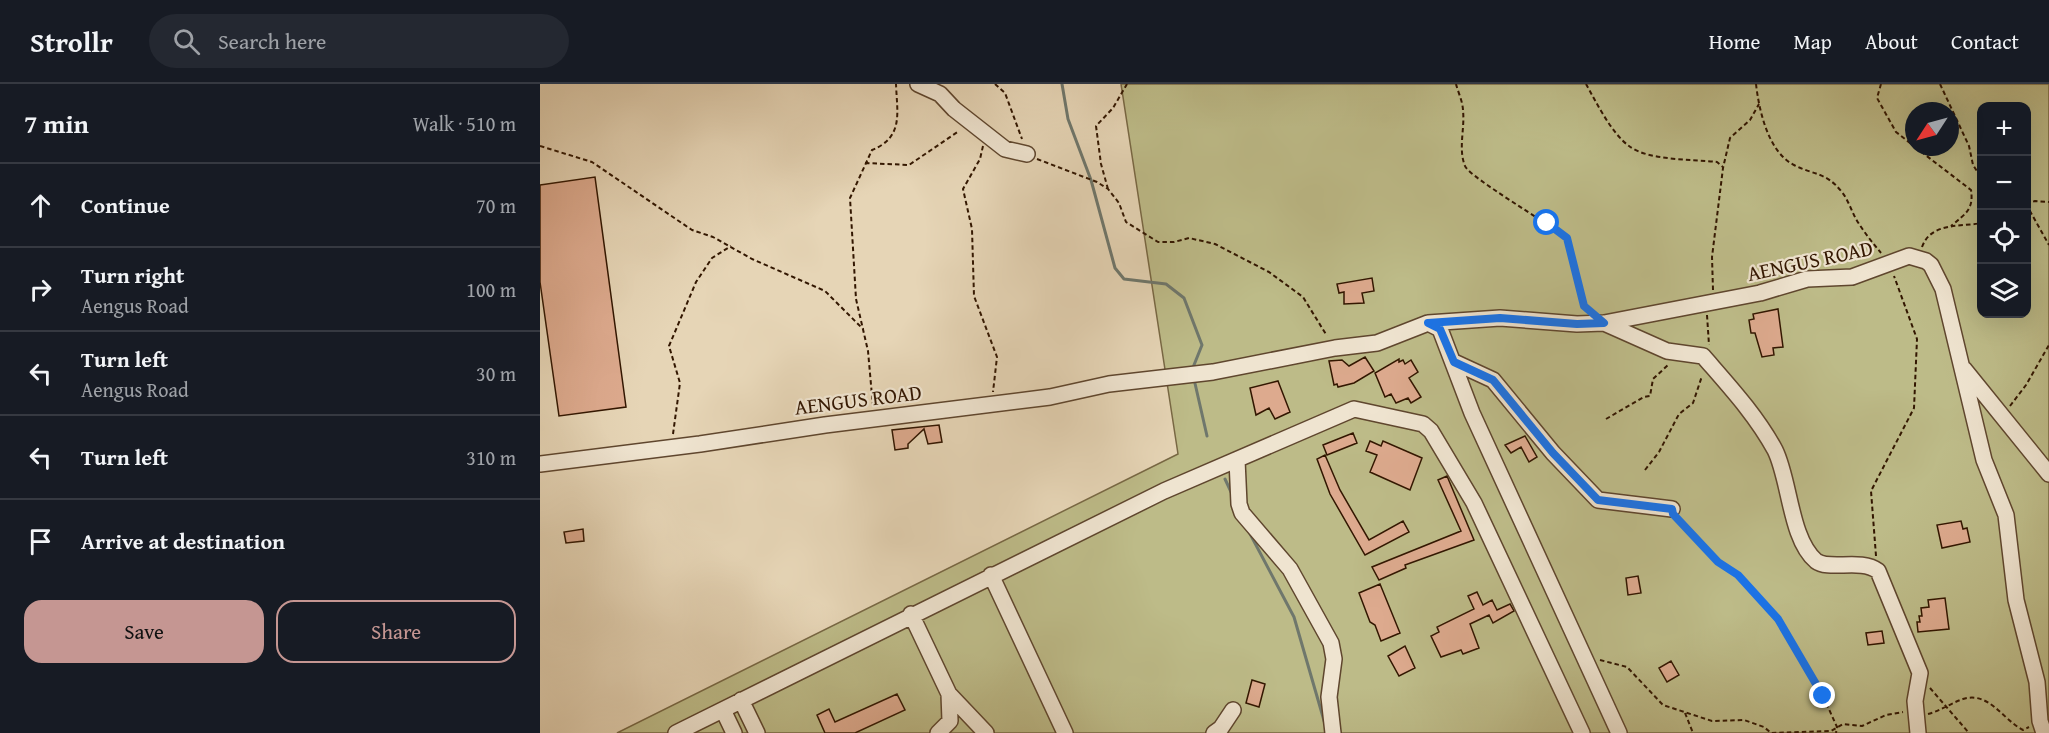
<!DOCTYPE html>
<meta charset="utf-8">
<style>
body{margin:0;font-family:"Gentium Book Plus",serif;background:#242831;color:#f1f3f6}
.controls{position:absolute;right:18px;top:18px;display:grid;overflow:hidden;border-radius:12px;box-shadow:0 6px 24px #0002}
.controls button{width:54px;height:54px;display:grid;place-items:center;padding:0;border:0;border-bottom:2px solid #363941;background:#171b24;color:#f1f3f6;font:30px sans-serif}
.compass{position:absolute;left:1365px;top:18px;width:54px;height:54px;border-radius:50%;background:#171b24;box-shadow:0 6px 24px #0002;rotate:234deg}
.stop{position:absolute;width:18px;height:18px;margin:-14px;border:4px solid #1a73e8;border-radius:50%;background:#fff}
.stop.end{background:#1a73e8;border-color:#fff;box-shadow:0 2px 6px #0008}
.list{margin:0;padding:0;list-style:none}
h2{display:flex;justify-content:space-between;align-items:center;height:78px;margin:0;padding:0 24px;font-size:26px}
h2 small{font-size:20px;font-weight:400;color:#9ea1a6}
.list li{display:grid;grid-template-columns:39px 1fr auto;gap:18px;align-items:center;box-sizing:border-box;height:84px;padding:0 24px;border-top:2px solid #363941}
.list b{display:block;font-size:22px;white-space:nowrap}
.list p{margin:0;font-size:20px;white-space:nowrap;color:#9ea1a6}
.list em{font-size:20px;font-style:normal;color:#9ea1a6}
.actions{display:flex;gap:12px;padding:18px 24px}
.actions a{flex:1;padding:14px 0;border:2px solid #c59692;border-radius:18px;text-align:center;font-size:21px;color:#c59692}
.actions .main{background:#c59692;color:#111}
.icon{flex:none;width:33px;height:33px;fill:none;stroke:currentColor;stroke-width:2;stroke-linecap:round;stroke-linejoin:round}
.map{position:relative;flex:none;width:1509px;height:649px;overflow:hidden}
header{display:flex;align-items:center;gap:36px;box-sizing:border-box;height:84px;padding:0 30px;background:#171b24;border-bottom:2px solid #363941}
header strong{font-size:28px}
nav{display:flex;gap:33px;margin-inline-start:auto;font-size:21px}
.search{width:420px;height:54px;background:#242831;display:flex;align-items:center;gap:15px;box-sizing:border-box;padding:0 21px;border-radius:33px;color:#9ea1a6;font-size:22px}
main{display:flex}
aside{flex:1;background:#171b24}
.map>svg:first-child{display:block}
.green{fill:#bdbb88;stroke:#786844;stroke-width:1.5;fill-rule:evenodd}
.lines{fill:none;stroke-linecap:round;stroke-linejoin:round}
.stream{stroke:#6f776c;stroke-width:3}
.building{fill:#ddaa8e;stroke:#321600;stroke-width:1.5}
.minor-casing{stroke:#5f462e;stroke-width:18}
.path{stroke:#321600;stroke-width:2;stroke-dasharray:4.5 3;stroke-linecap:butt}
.minor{stroke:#efe4d0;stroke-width:15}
.route{stroke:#1a73e8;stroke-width:8}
.labels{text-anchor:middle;stroke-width:4.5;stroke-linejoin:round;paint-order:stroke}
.street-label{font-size:21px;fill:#321600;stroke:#efe4d0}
</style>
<header>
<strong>Strollr</strong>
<div class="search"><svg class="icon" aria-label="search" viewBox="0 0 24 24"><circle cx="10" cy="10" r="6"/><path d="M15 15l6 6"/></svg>Search here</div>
<nav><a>Home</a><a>Map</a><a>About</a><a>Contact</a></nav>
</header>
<main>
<aside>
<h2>7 min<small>Walk · 510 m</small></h2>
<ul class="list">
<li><svg class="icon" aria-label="ahead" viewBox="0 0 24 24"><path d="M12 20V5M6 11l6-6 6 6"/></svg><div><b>Continue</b></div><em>70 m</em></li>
<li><svg class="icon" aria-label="right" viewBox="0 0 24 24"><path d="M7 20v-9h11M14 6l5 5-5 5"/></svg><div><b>Turn right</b><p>Aengus Road</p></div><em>100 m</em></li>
<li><svg class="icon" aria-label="left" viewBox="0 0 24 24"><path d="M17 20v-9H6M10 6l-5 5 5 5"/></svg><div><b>Turn left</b><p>Aengus Road</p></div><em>30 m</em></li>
<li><svg class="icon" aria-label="left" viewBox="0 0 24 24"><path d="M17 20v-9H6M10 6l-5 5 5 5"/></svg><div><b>Turn left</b></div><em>310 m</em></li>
<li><svg class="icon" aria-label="arrive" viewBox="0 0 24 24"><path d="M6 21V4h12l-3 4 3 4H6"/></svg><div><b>Arrive at destination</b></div></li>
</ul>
<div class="actions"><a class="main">Save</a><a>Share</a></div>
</aside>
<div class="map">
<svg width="1509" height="649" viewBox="0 0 1509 649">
<rect width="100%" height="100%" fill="#e6d5b6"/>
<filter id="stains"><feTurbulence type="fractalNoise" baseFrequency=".00333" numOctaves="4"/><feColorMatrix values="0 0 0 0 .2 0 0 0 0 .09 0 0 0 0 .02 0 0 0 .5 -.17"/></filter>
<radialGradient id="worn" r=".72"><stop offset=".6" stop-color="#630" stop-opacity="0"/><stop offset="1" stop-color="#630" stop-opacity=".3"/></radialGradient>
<path class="green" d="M581,0H1509V649H77L638,370ZM1442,22H1486V230H1442ZM1374,27H1410V63H1374Z"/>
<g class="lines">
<path class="stream" d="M522,0L528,35L551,96L575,184L584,195L626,200L644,214L662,261L652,286
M654,295L667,352
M685,395L692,410
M708,446L754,533L785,640"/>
</g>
<path class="building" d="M55,93L86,323L19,332L0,198V101Z
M832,194L834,207L822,209L824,219L804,220V208L799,209L797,200Z
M1238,225L1243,263L1233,264L1234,271L1222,273L1215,249H1211L1209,236L1214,235L1213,230Z
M825,273L834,287L814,299L798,303L797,300L794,301L789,277L802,276L809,282Z
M859,275V278L863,276L865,280L871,276L878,288L869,294L881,313L871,319L868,314L856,319L851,310L845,313L835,289Z
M738,297L750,328L735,335L729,324L716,331L710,304Z
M399,341L402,358L388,360L384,345L368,360V364L355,366L352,346Z
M813,349L817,359L787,371L783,361Z
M985,352L997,373L989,378L981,363L971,369L965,361Z
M830,357L841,362L843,357L882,374L870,406L830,388L837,371L826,367Z
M785,371L800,406L829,456L863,437L869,448L825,471L790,410L777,375Z
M907,392L934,456L865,481L866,484L839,496L832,483L921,447L898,396Z
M1421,437L1423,445L1427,444L1430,458L1402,464L1397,441Z
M43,445L44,457L26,459L24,448Z
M1098,492L1101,509L1088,511L1086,494Z
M840,500L860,549L841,557L835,541L830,538L819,509Z
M937,508L943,521L952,516L957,526L970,520L974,527L953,539L949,531L930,540L939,564L923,570L921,566L901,573L891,552L899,548L897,543L934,525L928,512Z
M1405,514L1409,545L1378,548L1377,538H1380L1379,532H1382L1381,524L1389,523L1388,516Z
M1342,547L1344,559L1328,561L1326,549Z
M865,562L875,584L859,592L848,572Z
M1131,577L1139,591L1127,598L1119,584Z
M712,596L725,600L719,623L706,619Z
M357,610L365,626L315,649H285L277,631L289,625L295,638Z"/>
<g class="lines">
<g class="minor-casing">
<path id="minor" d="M378,0L400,10L414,25L465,65L487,70
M888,239L960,234L1037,240L1064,239L1220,209L1267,195L1312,193L1369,172L1386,177L1391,181L1403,205L1444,376L1466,431L1476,516L1497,598L1500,637L1504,649
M1064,239L1127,267L1163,272C1189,302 1216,331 1235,366C1250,396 1250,455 1276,477C1289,487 1321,474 1338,487L1380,589L1375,617L1378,649
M914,278L953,296L1013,369L1058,416L1132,425
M1424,285L1509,390
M697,376L699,420L702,429L750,485L791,559L794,575L789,613L793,649
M0,380L160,360L285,341L510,313L569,300L673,288L795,264L837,259L888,239L900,245L932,329L1079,649
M451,491L525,649
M371,530L409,610L410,637L398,649
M409,610L446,649
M201,616L217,649
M183,626L194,649
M136,649L624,407L814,325L883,340L891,347L934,419L1042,649
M674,649L681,644L693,626"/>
</g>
<path class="path" d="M455,0L465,9L482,55
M916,0C918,8 923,18 923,27C925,44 918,65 925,82C929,93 1011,141 1027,154L1044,222L1048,226
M1046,0C1056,18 1072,50 1089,62C1108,77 1153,75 1177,78L1183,83
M1216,0C1219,26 1228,68 1254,81C1273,91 1286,88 1301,107C1308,115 1311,126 1316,135C1323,147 1332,158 1341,169
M1341,0L1337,14L1356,48L1374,62
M1400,0L1429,62L1433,81L1442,95
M0,62L52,78L152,146L173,153L212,175L285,207L323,245
M443,62L440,75L423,105L432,145L434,212L457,273L453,308
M1375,63L1431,106C1434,126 1425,130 1411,142
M497,75L557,98L568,105L579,119L586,138L618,158H634L649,154L675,160L729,188L763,213L787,252
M325,79L369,81L419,47
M568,105L561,80L556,42L573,24L587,0
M1486,120L1509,161
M1486,120L1495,117L1509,118
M1382,163C1391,138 1420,143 1442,139
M1173,206L1172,173L1183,84L1190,54L1210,36L1219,20
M1167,231L1169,261
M1470,322L1486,301L1509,261
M333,323L328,267L316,215L310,114L332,66C364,53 357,29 356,0
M1066,335L1104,313L1110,312L1113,295L1128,281
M133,350L140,299L129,262L156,198L172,174L191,162
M1105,386L1119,368L1139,330L1153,319L1162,292
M1137,435L1178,478L1198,491L1238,535L1283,612L1297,643L1296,649
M1336,472L1331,407L1374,324L1377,255L1354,192
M1060,576L1087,583L1123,621L1172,637L1204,636L1224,643L1231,649L1291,647L1303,640L1322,642L1346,631L1363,628
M1390,604L1429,649
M1145,629L1153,649
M1388,630C1400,627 1411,619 1423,615C1449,607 1462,635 1483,646L1489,643"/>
<use href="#minor" class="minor"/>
</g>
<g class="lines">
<path class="route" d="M1007,139L1027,154L1044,222L1064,239L1037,240L960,234L888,239L900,245L914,278L953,296L1013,369L1058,416L1132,425L1133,430L1178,478L1198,491L1238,535L1283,612"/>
</g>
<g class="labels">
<g class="street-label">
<text transform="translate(1270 177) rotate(-12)" y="7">AENGUS ROAD</text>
<text transform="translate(318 316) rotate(-7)" y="7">AENGUS ROAD</text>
</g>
</g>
<rect width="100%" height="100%" filter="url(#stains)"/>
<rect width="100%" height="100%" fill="url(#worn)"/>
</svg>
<div class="controls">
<button>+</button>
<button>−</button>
<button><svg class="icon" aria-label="locate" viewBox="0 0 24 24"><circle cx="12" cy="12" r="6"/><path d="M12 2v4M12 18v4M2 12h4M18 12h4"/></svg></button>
<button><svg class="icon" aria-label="layers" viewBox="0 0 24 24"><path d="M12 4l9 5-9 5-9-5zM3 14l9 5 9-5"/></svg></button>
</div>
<svg class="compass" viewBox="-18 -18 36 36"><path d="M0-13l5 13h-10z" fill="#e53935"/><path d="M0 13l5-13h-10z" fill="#9ea1a6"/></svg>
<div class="stop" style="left:1007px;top:139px"></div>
<div class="stop end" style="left:1283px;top:612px"></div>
</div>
</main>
